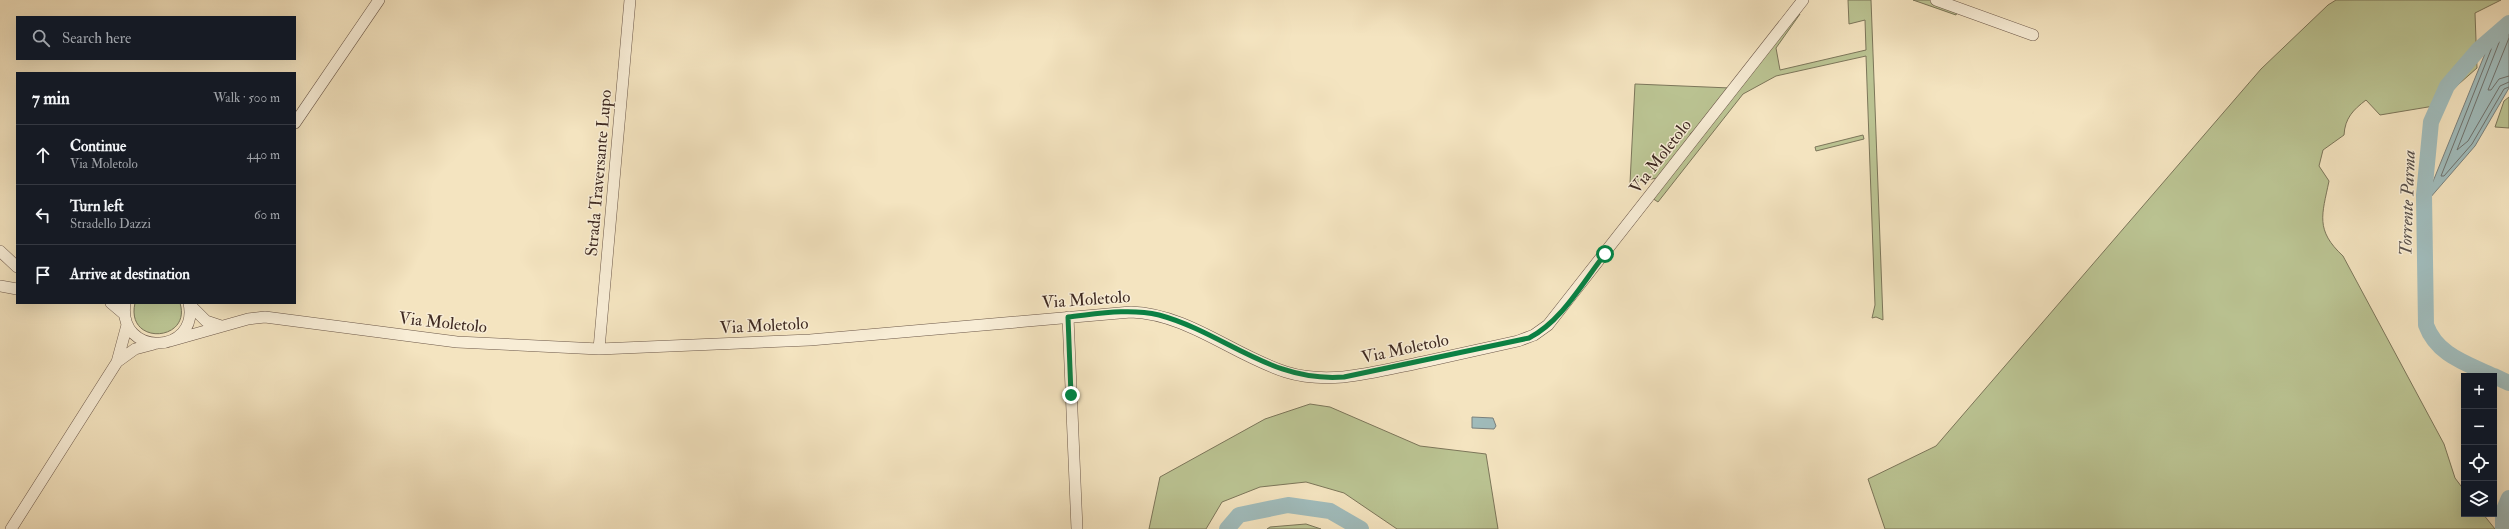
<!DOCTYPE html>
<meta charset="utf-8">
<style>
body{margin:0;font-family:"IM FELL Double Pica",serif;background:#20242c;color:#f1f3f6}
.controls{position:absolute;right:12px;bottom:12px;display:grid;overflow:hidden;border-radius:0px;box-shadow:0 4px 16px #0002}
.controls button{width:36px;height:36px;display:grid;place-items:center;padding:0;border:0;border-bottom:1px solid #363941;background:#171b24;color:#f1f3f6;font:20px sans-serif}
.stop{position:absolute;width:12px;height:12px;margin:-9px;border:3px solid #0b8043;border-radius:50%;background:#fff}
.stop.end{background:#0b8043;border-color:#fff;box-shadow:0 1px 4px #0008}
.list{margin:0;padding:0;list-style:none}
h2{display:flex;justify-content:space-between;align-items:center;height:52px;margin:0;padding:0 16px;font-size:17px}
h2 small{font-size:13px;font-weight:400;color:#9ea1a6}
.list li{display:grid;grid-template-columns:26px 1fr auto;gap:12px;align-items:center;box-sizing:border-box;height:60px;padding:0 16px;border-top:1px solid #363941}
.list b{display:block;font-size:15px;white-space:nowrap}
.list p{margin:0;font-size:13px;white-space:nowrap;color:#9ea1a6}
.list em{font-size:13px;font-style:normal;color:#9ea1a6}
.icon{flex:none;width:22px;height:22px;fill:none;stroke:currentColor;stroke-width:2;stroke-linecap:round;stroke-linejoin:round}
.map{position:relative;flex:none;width:2509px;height:529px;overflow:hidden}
.search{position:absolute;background:#171b24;box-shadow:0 4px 16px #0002;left:16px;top:16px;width:280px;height:44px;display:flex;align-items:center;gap:10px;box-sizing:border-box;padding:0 14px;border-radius:0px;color:#9ea1a6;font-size:15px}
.panel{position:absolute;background:#171b24;box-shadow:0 4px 16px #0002;left:16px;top:72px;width:280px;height:232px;border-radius:0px}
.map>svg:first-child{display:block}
.green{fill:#bbc493;stroke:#7c765a}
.water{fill:#a0bcbc;stroke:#79817e}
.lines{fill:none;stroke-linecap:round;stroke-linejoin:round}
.shore{stroke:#6f726e;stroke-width:1}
.river{stroke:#a0bcbc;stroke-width:16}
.minor-casing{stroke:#6c5849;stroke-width:12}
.minor{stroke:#f8edd6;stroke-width:11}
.route{stroke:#0b8043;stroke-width:5}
.labels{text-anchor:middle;stroke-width:3;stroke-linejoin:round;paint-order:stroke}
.street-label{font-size:17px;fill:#3e2921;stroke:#f8edd6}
.water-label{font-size:18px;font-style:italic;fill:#564e48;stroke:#f8edd6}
</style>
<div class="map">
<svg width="2509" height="529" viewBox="0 0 2509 529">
<rect width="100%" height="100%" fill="#f4e4c0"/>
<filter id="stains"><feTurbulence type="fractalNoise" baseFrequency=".005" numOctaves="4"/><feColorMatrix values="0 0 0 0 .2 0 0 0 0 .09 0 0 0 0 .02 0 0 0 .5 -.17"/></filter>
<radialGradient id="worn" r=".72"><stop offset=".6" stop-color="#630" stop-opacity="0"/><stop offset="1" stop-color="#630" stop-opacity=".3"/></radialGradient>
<path class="green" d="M1848,0H1871L1883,320L1876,317L1872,318L1875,305L1866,56L1776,76L1743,94L1658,202L1652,198L1798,14H1800L1776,48L1780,70L1866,50L1865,20L1849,24Z
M1913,0H1930L1958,10L1956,15Z
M2336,0H2501L2475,13L2477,68L2434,106L2380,115L2366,100C2353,110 2345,118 2344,135L2323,150L2319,166L2329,181C2322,215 2315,230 2343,256L2444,444L2455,478L2464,490V514H2483L2495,529H1885L1868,479L1936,446L2261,69L2328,5Z
M1635,84L1730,88L1695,130L1690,134L1691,139L1657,178L1630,183Z
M2509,97V128L2495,127L2504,101Z
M1863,135L1864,139L1816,151L1815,147Z
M135,303H180C192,342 125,346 135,303Z
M1310,404L1330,407L1420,446L1486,454L1498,529H1397L1344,493L1306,482L1260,487L1222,502L1206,529H1149L1160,477L1265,419Z
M1306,524L1321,529H1267L1270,527Z"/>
<path class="water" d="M2509,19V88L2475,146L2423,206L2495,29Z
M1472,417L1493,418L1496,426L1494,429L1472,428Z"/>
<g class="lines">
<path class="shore" d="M2509,24L2498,32L2441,176H2444L2472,144L2504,89L2509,87
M2509,30L2502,35L2457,150L2468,141L2500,86L2509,82
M2509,38L2488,90H2491L2499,79L2509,76"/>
<path class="river" d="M2493,376C2466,363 2437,355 2426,325L2424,195L2431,122L2447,86L2479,49L2509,23
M2494,376L2509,383
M1227,529L1239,515L1288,505L1330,511L1361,529
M2503,529V512L2509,498"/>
<g class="minor-casing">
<path id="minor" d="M1936,0L2033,35
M295,123L379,0
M0,251L17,267
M0,286L17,289
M111,303L124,314
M125,303C117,358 200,355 189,303
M190,305L206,321L221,326
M1068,317L1077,529
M170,341L248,319L265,317L457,342L599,349L810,340L1131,312C1188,314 1233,355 1286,372C1331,386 1378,371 1423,362C1454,355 1486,348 1518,341L1534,335L1548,325L1803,0
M599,349L630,0
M117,362L135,349L154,344
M11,529L117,362L127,325"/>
</g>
<use href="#minor" class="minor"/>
</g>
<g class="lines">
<path class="route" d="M1071,395L1068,317C1097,314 1129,308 1159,315C1225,333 1271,383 1344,377L1529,338C1562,321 1583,282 1605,254"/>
</g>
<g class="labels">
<g class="street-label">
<text transform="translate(1660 156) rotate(-52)" y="6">Via Moletolo</text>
<text transform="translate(598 173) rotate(-85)" y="6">Strada Traversante Lupo</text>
<text transform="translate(1086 299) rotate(-4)" y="6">Via Moletolo</text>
<text transform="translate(443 322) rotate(6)" y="6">Via Moletolo</text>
<text transform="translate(764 325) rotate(-3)" y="6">Via Moletolo</text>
<text transform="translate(1405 348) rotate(-12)" y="6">Via Moletolo</text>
</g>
<g class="water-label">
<text transform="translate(2407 203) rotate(-88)" y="6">Torrente Parma</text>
</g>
</g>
<rect width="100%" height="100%" filter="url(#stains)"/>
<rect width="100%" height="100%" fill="url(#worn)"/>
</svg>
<div class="controls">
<button>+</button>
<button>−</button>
<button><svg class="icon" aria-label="locate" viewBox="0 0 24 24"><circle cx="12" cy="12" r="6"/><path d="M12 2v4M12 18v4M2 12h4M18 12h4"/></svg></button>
<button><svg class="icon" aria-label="layers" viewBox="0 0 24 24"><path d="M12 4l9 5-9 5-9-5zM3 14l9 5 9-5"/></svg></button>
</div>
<div class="stop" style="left:1605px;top:254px"></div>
<div class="stop end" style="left:1071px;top:395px"></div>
<div class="search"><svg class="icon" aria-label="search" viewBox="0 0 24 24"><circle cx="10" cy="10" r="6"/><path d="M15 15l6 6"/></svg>Search here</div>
<section class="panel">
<h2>7 min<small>Walk · 500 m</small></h2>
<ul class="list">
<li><svg class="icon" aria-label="ahead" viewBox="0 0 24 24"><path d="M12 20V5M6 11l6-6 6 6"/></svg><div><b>Continue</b><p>Via Moletolo</p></div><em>440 m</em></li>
<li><svg class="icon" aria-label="left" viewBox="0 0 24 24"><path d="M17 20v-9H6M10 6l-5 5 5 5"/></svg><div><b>Turn left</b><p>Stradello Dazzi</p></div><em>60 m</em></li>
<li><svg class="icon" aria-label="arrive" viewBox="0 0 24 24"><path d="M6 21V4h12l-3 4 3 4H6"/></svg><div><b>Arrive at destination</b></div></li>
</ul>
</section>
</div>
